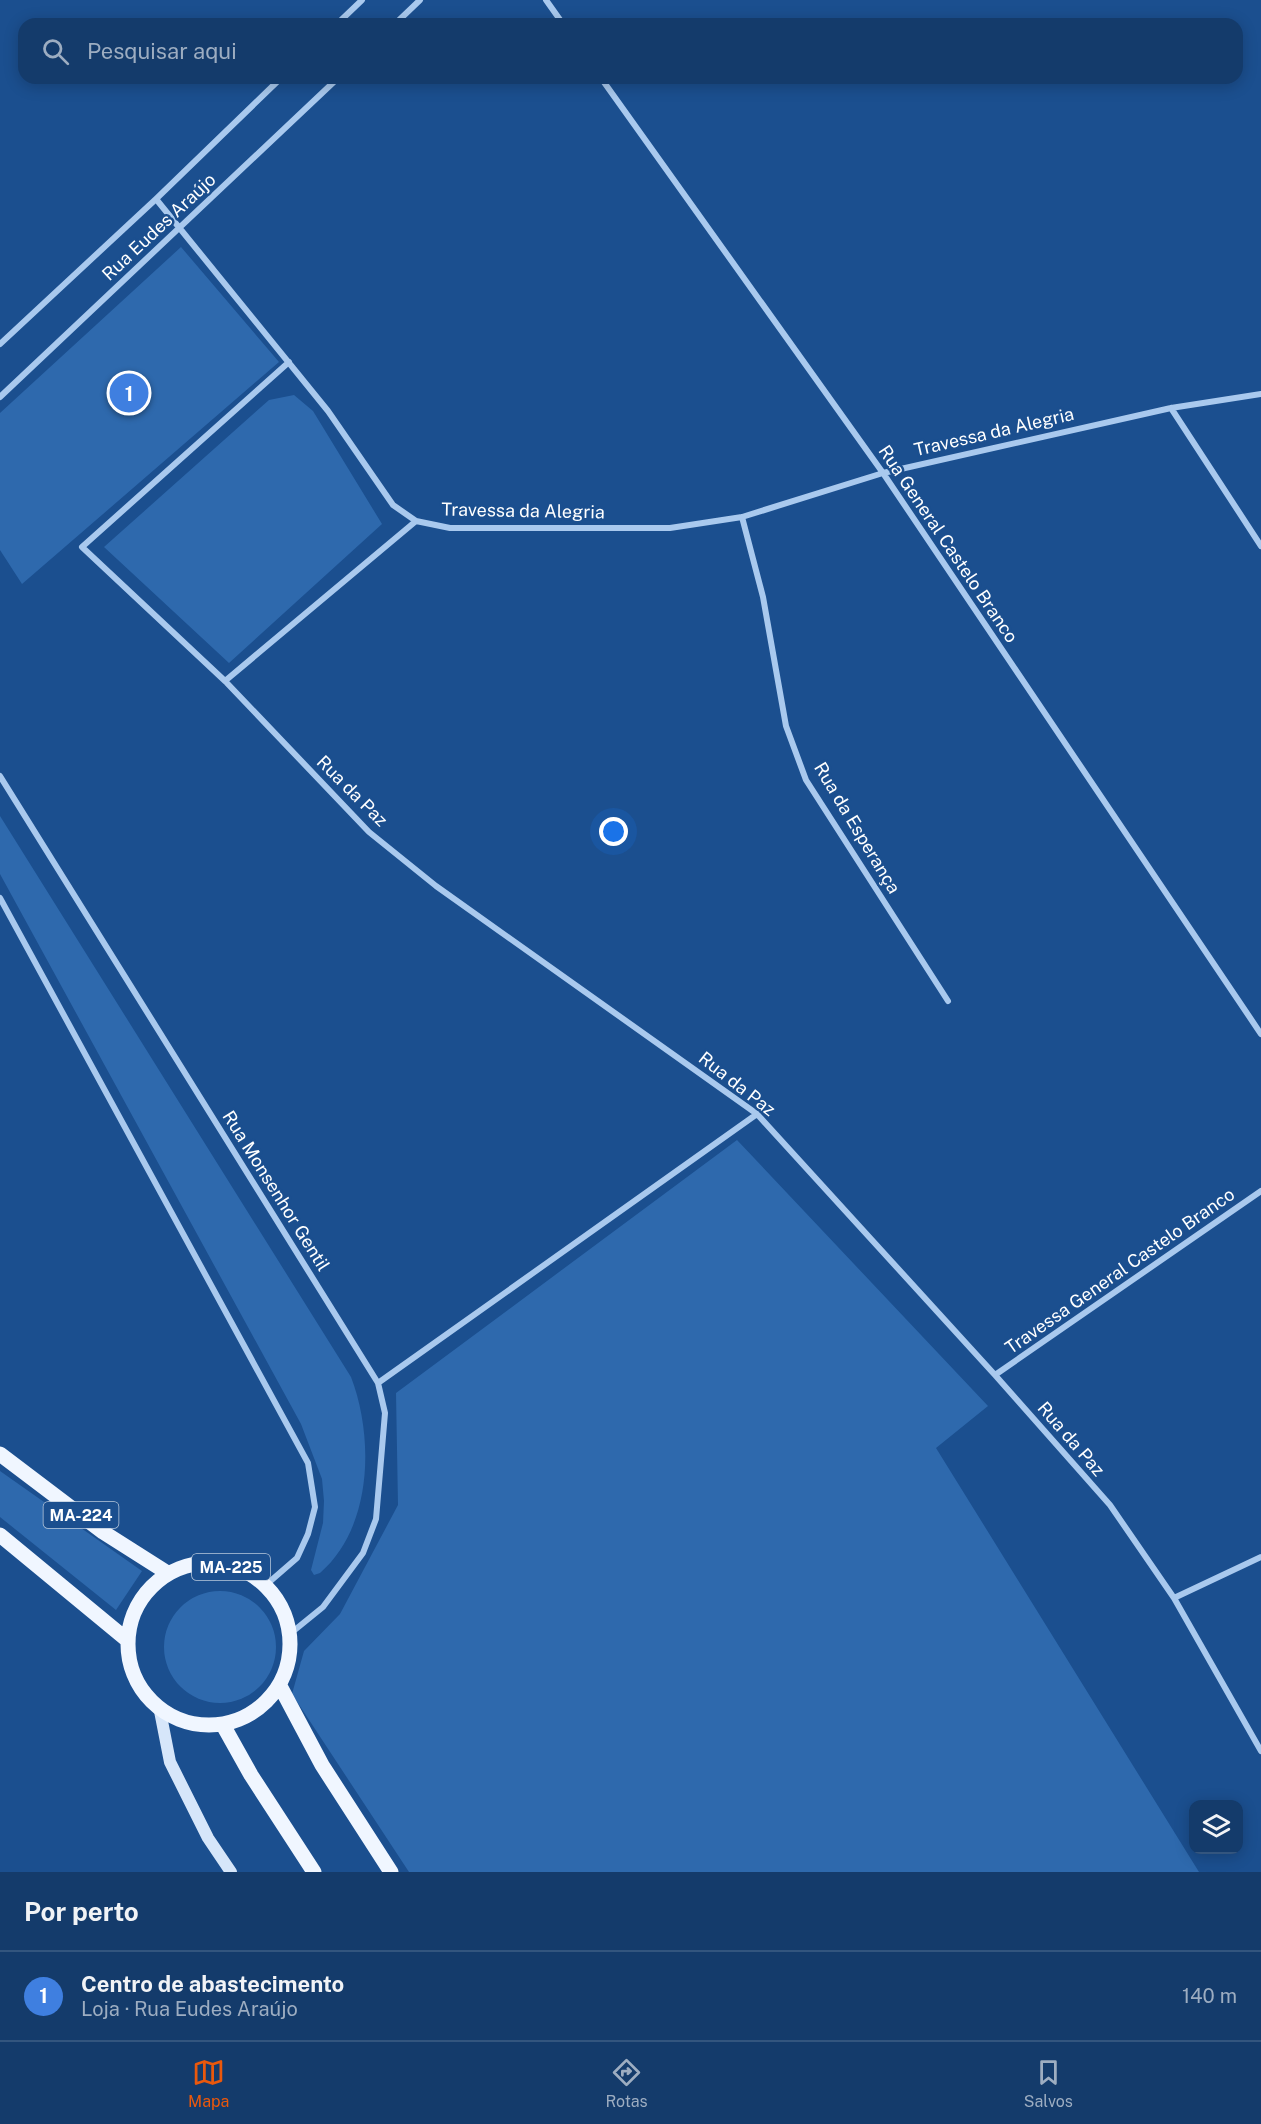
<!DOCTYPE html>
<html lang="pt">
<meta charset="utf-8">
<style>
body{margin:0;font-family:"Public Sans",sans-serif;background:#1d4271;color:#f1f3f6}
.controls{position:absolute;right:18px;bottom:18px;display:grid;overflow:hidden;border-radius:12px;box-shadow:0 3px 15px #0003}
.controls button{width:54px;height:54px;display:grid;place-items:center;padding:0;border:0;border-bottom:2px solid #33557e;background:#143b6b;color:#f1f3f6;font:30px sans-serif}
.you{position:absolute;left:614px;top:832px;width:21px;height:21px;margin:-15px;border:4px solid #fff;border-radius:50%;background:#1a73e8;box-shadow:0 0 0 9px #1a73e833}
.badge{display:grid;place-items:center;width:39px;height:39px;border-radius:50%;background:#ea580c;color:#fff;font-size:20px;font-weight:700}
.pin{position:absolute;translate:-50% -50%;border:3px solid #fff;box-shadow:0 2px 6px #0006}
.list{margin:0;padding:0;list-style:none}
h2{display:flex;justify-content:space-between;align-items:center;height:78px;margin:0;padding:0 24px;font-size:26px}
h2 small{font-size:20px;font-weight:400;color:#9dadc1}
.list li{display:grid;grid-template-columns:39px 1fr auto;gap:18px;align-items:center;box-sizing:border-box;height:90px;padding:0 24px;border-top:2px solid #33557e}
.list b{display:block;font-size:22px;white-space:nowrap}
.list p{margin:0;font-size:20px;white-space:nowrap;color:#9dadc1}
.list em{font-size:20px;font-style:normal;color:#9dadc1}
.icon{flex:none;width:33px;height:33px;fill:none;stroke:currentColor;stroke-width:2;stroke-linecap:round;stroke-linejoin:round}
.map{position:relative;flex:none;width:1261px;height:1872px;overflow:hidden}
.search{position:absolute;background:#143b6b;box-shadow:0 3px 15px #0003;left:18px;right:18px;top:18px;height:66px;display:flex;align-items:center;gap:15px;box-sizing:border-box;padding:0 21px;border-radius:18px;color:#9dadc1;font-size:22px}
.sheet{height:168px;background:#143b6b}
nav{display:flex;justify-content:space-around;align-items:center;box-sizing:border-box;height:84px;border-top:2px solid #33557e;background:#143b6b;font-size:16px;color:#9dadc1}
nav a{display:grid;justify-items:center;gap:3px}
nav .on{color:#ea580c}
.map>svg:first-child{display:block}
.green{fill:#2e69ad}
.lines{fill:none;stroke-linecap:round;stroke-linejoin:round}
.street{stroke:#a9c9ee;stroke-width:6}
.secondary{stroke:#d6e6fa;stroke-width:12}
.primary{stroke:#f0f6ff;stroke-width:15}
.labels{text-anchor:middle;stroke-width:5;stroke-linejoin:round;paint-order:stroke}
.shield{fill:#1b4f8f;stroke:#bbcadd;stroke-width:1.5}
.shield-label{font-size:16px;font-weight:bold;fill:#fff}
.street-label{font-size:18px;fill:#fff;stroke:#1b4f8f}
</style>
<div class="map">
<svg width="1261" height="1872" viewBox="0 0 1261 1872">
<rect width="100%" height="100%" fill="#1b4f8f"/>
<path class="green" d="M181,247L279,362L22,584L0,550V413Z
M294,395L313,411L382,524L229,663L104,547L269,400Z
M0,816L351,1377C374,1437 373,1527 320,1573L314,1575L311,1570L323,1523L324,1501L322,1479L301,1424L0,874Z
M737,1140L988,1406L936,1448L1199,1872H409L292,1694L304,1651L340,1614L398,1505L396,1393Z
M0,1471L142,1571L116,1610L0,1517Z
M164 1647a56 56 0 1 1 112 0a56 56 0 1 1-112 0Z"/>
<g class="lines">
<path class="street" d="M546,0L563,24
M337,24L362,0
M395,24L420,0
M601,78L883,473L1261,1034
M156,199L328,411L393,505L416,521L450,528H670L742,517L883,473L1171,408L1261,394
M0,344L156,199L281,78
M289,362L82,547L225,681L369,832L436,886L757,1114L995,1375L1110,1505L1174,1598L1261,1751
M0,397L338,78
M1171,408L1261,546
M742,517L763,597L786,726L806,780L948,1001
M225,681L416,521
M0,776L378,1383L385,1413L376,1519L363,1553L323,1607L291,1633
M0,898L308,1463L315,1507L308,1534L297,1558L267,1584
M995,1375L1261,1191
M378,1383L757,1114
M1174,1598L1261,1557"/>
<path class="secondary" d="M160,1711L170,1762L208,1838L231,1872"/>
<path class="primary" d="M0,1454L103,1532L166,1572
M0,1535L126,1639
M128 1644a81 81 0 1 1 162 0a81 81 0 1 1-162 0Z
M280,1686L322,1765L391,1872
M223,1725L251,1775L314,1872"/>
</g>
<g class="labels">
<g class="shield">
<rect x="43.5" y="1502" width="75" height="26" rx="4.5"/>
<rect x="192" y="1554" width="78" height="26" rx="4.5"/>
</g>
<g class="shield-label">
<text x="81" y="1521">MA-224</text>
<text x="231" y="1573">MA-225</text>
</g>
<g class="street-label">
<text transform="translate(159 227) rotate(-43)" y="6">Rua Eudes Araújo</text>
<text transform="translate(994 432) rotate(-13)" y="6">Travessa da Alegria</text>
<text transform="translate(523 511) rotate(1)" y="6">Travessa da Alegria</text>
<text transform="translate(948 544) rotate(56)" y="6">Rua General Castelo Branco</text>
<text transform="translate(352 791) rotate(45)" y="6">Rua da Paz</text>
<text transform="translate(857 828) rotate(59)" y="6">Rua da Esperança</text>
<text transform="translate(737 1084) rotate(38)" y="6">Rua da Paz</text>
<text transform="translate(276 1191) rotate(58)" y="6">Rua Monsenhor Gentil</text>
<text transform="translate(1120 1271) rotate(-35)" y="6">Travessa General Castelo Branco</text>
<text transform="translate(1071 1439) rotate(49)" y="6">Rua da Paz</text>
</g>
</g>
</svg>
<div class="controls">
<button><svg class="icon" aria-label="layers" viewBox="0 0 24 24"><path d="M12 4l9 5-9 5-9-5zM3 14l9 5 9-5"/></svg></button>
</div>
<div class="you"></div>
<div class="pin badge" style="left:129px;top:393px;background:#3f7fe0">1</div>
<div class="search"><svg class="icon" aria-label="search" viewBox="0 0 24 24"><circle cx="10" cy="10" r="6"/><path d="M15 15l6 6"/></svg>Pesquisar aqui</div>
</div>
<section class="sheet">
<h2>Por perto<small></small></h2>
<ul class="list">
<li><span class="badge" style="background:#3f7fe0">1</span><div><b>Centro de abastecimento</b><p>Loja · Rua Eudes Araújo</p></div><em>140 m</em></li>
</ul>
</section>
<nav>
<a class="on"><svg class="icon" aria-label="map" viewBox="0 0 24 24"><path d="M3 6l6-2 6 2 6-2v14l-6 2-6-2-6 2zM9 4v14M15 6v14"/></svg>Mapa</a>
<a><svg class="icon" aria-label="directions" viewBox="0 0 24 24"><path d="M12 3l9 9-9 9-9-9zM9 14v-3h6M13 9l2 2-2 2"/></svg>Rotas</a>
<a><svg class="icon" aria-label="saved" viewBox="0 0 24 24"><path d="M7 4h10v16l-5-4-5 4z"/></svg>Salvos</a>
</nav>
